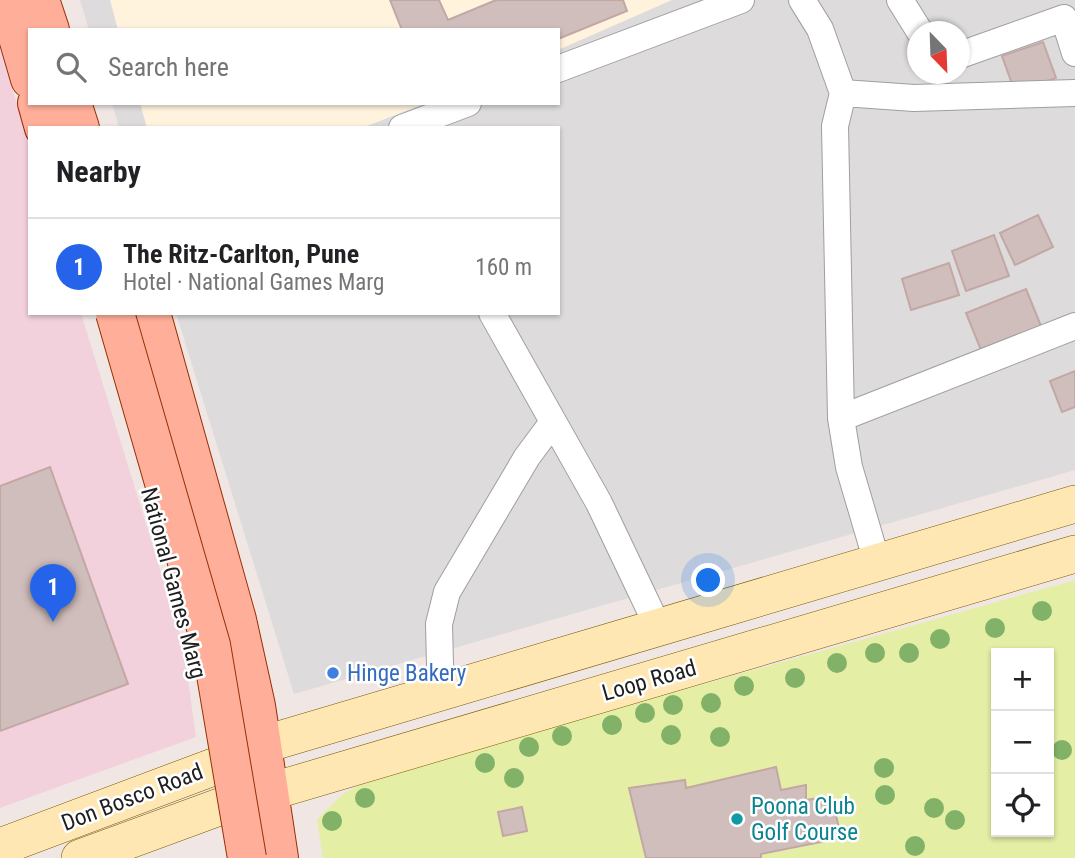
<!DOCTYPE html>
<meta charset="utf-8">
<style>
body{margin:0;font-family:"Roboto Condensed",sans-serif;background:#f2f2f2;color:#202124}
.controls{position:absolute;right:21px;bottom:21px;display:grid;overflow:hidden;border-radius:0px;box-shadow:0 2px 5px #0004}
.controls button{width:63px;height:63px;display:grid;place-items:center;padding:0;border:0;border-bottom:2px solid #e0e0e0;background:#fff;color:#202124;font:35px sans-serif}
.compass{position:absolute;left:907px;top:21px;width:63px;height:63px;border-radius:50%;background:#fff;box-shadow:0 2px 5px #0004;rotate:157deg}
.you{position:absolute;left:709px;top:581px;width:24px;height:24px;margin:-18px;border:5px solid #fff;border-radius:50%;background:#1a73e8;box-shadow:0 0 0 10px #1a73e833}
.badge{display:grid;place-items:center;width:46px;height:46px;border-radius:50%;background:#2563eb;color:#fff;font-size:23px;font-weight:700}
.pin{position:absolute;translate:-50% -58px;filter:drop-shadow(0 2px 4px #0008)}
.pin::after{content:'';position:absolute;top:37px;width:24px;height:21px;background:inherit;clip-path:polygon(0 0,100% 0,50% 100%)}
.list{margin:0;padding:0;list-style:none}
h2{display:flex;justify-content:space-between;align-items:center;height:91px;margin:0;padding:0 28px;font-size:30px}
h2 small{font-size:23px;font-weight:400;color:#757577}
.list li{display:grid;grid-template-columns:46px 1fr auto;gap:21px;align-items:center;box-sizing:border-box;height:98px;padding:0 28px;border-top:2px solid #e0e0e0}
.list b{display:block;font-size:26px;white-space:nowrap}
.list p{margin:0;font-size:23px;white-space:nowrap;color:#757577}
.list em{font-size:23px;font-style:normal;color:#757577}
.icon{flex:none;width:38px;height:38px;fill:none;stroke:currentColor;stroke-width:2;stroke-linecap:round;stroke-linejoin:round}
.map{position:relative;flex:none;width:1075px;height:858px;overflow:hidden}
.search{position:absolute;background:#fff;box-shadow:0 2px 5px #0004;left:28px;top:28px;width:532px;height:77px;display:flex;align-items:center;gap:18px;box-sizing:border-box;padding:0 24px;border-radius:0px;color:#757577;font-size:26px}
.panel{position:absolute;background:#fff;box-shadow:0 2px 5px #0004;left:28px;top:126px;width:532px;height:189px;border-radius:0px}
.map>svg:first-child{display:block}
.residential{fill:#dddbdc;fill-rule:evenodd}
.commercial{fill:#f2d1dc}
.education{fill:#fff3de}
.grass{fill:#e4eea5;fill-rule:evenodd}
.building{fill:#d0bebc;stroke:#c3a7a5;stroke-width:2}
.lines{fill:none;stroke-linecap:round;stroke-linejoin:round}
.minor-casing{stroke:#9f9f9f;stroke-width:28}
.secondary-casing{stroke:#7b5b00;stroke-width:38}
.primary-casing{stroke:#992e00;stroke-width:40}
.minor{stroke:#fff;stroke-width:26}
.secondary{stroke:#fee7b3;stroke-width:37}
.primary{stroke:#ffae9a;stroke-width:38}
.primary-bridge-casing{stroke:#992e00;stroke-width:40;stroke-linecap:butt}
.primary-bridge{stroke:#ffae9a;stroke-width:38}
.tree{fill:#82b268}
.shop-dot{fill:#3f7fe0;stroke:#fff;stroke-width:2.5}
.culture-dot{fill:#0f9aa8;stroke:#fff;stroke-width:2.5}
.labels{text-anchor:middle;stroke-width:5;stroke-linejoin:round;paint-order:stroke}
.street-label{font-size:23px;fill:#1e1e1e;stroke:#fff}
.shop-label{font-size:23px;fill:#366cbe;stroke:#fff;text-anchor:start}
.culture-label{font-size:23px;fill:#0d838f;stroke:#fff;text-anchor:start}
</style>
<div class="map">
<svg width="1075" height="858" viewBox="0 0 1075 858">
<rect width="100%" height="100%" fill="#f0e7e4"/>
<path class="residential" d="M80,0H1075V470L294,694L176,313H558V128H119L112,103H558V30H89ZM918,32H960V74H918Z"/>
<path class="commercial" d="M0,49L30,146V313H81L183,644L196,737L0,808Z"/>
<path class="education" d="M110,0H672L558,50V30H118Z
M140,103H426L362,128H147Z"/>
<path class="grass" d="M1075,580V858H323L317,819L343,794L375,776ZM996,653H1049V832H996Z"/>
<path class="building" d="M390,0H439L448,20L496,0H623L627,11L558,39V30H402Z
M1043,42L1056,78L1015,92L1002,56Z
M1038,215L1053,247L1015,265L1000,233Z
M994,235L1009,276L966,291L952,251Z
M949,263L959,295L911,310L902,279Z
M1026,289L1041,326L981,350L966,313Z
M1075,371V407L1062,412L1050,381Z
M50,467L128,684L0,731V486Z
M776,767L781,790L806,785V800L832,796L841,838L761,854V858H646L629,788L685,780L686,788Z
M522,807L527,831L503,836L498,812Z"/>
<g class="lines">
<g class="minor-casing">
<path id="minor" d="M802,0L820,29L843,93L835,126L841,418L849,467L877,562
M900,0L920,32
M960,55L1064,18L1075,53
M558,69L741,0
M843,93L914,98L1075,93
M402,128L468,103
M492,313L599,503L658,627
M841,418L1075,326
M445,690L440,665L439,624L447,592L527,457L553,422"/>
</g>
<g class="secondary-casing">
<path id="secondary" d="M0,847L216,766L262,745L1075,504
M80,858L222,806L1075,554"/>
</g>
<g class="primary-casing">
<path id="primary" d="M7,0L30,79
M40,0L50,30
M37,103L44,128
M72,103L80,128
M151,313L237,620L256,706L279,858"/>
</g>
<use href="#minor" class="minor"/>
<use href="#secondary" class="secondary"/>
<use href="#primary" class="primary"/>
<g class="primary-bridge-casing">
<path id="primary-bridge" d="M115,313L211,645L247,858"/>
</g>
<use href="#primary-bridge" class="primary-bridge"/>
</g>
<g class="tree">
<circle cx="1042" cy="611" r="10"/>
<circle cx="995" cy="628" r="10"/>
<circle cx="940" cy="639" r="10"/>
<circle cx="875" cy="653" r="10"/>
<circle cx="909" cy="653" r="10"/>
<circle cx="837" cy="663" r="10"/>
<circle cx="795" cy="678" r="10"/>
<circle cx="744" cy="686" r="10"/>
<circle cx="711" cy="703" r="10"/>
<circle cx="673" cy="705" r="10"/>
<circle cx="645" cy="713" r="10"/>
<circle cx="612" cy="725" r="10"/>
<circle cx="671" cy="735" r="10"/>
<circle cx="562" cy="736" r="10"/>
<circle cx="720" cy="737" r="10"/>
<circle cx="529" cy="747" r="10"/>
<circle cx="1062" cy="750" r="10"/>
<circle cx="485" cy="763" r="10"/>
<circle cx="884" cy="768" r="10"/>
<circle cx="514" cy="778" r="10"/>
<circle cx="885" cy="795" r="10"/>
<circle cx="365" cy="798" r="10"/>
<circle cx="934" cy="808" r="10"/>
<circle cx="955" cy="820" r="10"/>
<circle cx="332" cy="821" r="10"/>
<circle cx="915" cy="846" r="10"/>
</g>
<circle class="shop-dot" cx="333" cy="673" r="7"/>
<circle class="culture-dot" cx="737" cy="819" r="7"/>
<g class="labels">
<g class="street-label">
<text transform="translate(174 583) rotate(75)" y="8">National Games Marg</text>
<text transform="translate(649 680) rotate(-16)" y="8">Loop Road</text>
<text transform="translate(132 797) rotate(-21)" y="8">Don Bosco Road</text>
</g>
<g class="shop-label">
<text x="347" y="681">Hinge Bakery</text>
</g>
<g class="culture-label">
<text x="751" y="814">Poona Club<tspan x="751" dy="26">Golf Course</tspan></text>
</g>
</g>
</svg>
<div class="controls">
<button>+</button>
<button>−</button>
<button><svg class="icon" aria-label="locate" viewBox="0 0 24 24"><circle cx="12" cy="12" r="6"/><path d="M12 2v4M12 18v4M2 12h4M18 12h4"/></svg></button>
</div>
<svg class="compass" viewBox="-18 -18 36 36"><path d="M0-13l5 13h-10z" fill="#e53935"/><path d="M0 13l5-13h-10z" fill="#757577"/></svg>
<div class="you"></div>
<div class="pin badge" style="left:53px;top:622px">1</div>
<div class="search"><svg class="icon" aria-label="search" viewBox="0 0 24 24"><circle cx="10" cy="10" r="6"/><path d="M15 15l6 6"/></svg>Search here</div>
<section class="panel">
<h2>Nearby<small></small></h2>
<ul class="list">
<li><span class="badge">1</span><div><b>The Ritz-Carlton, Pune</b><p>Hotel · National Games Marg</p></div><em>160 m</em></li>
</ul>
</section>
</div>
